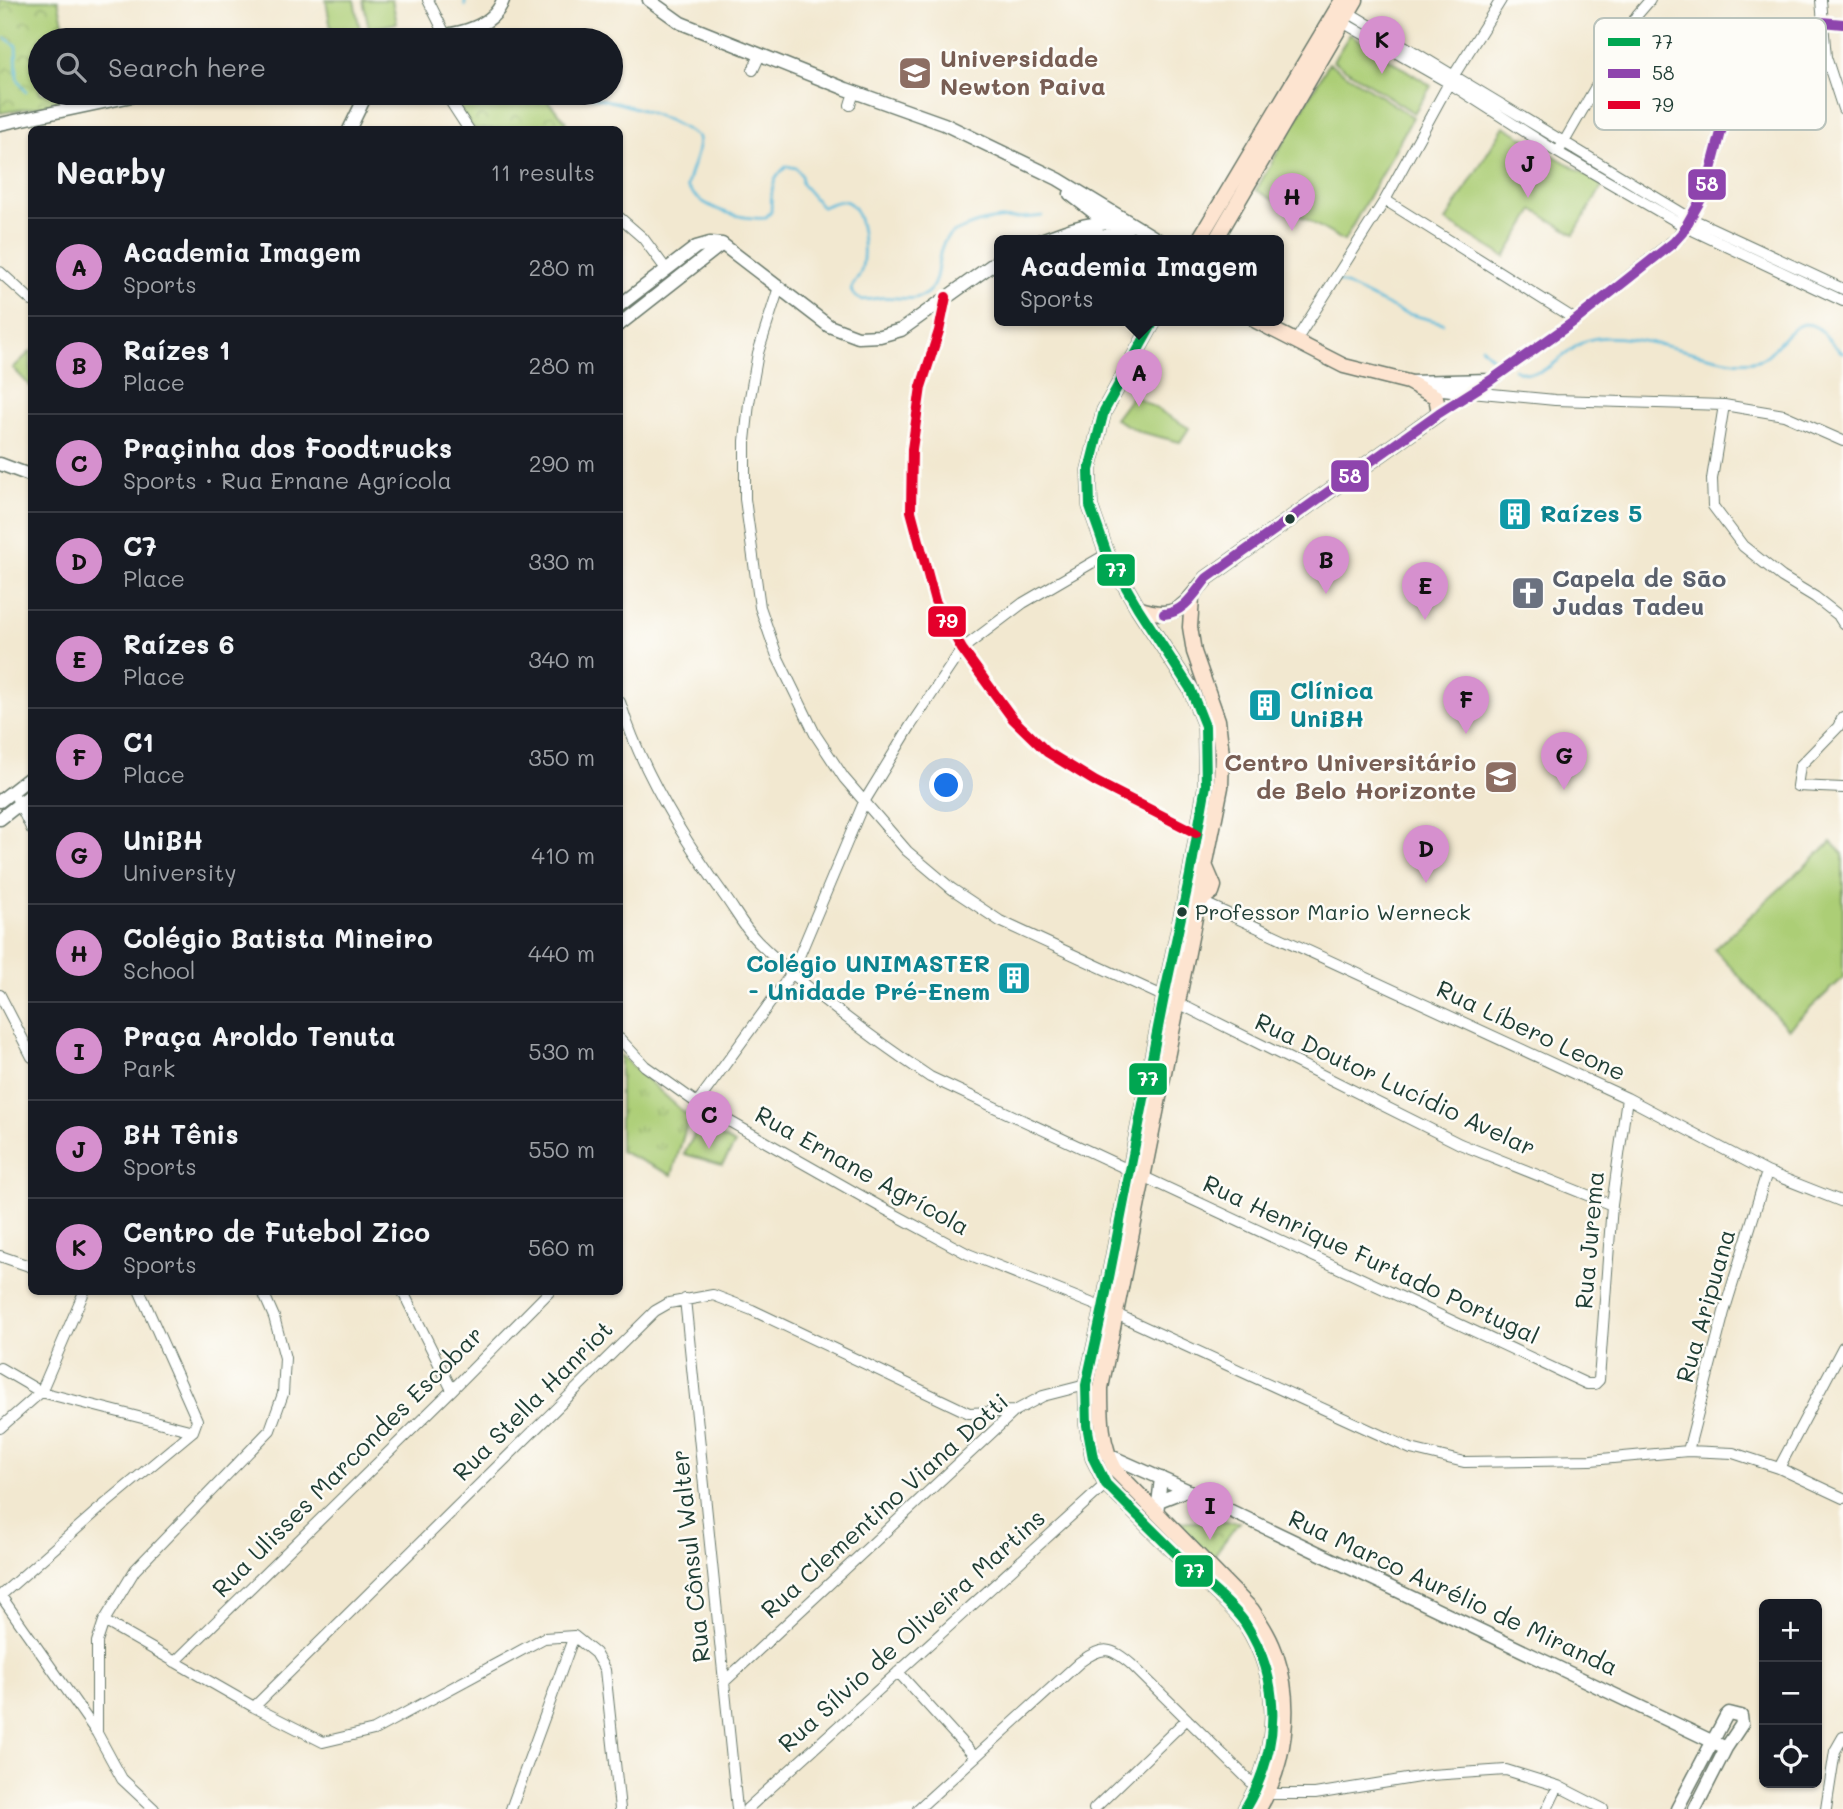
<!DOCTYPE html>
<meta charset="utf-8">
<style>
body{margin:0;font-family:Mali,sans-serif;background:#20242c;color:#f1f3f6}
.controls{position:absolute;right:21px;bottom:21px;display:grid;overflow:hidden;border-radius:10px;box-shadow:0 2px 5px #0004}
.controls button{width:63px;height:63px;display:grid;place-items:center;padding:0;border:0;border-bottom:2px solid #363941;background:#171b24;color:#f1f3f6;font:35px sans-serif}
.you{position:absolute;left:947px;top:786px;width:24px;height:24px;margin:-18px;border:5px solid #fff;border-radius:50%;background:#1a73e8;box-shadow:0 0 0 10px #1a73e833}
.badge{display:grid;place-items:center;width:46px;height:46px;border-radius:50%;background:#d690ce;color:#111;font-size:23px;font-weight:700}
.pin{position:absolute;translate:-50% -58px;filter:drop-shadow(0 2px 4px #0008)}
.pin::after{content:'';position:absolute;top:37px;width:24px;height:21px;background:inherit;clip-path:polygon(0 0,100% 0,50% 100%)}
.popup{position:absolute;left:994px;top:235px;width:290px;height:91px;box-sizing:border-box;display:grid;place-content:center;border-radius:10px;background:#171b24;filter:drop-shadow(0 2px 5px #0005);font-size:23px;white-space:nowrap;color:#9ea1a6}
.popup b{font-size:26px;color:#f1f3f6}
.popup::after{content:'';position:absolute;left:50%;top:100%;margin-left:-14px;border:14px solid transparent;border-top-color:#171b24}
.list{margin:0;padding:0;list-style:none}
h2{display:flex;justify-content:space-between;align-items:center;height:91px;margin:0;padding:0 28px;font-size:30px}
h2 small{font-size:23px;font-weight:400;color:#9ea1a6}
.list li{display:grid;grid-template-columns:46px 1fr auto;gap:21px;align-items:center;box-sizing:border-box;height:98px;padding:0 28px;border-top:2px solid #363941}
.list b{display:block;font-size:26px;white-space:nowrap}
.list p{margin:0;font-size:23px;white-space:nowrap;color:#9ea1a6}
.list em{font-size:23px;font-style:normal;color:#9ea1a6}
.icon{flex:none;width:38px;height:38px;fill:none;stroke:currentColor;stroke-width:2;stroke-linecap:round;stroke-linejoin:round}
.map{position:relative;flex:none;width:1843px;height:1809px;overflow:hidden}
.search{position:absolute;background:#171b24;box-shadow:0 2px 5px #0004;left:28px;top:28px;width:595px;height:77px;display:flex;align-items:center;gap:18px;box-sizing:border-box;padding:0 24px;border-radius:38px;color:#9ea1a6;font-size:26px}
.panel{position:absolute;background:#171b24;box-shadow:0 2px 5px #0004;left:28px;top:126px;width:595px;height:1169px;border-radius:10px}
.map>svg:first-child{display:block}
.grass{fill:url(#grass-tufts);stroke:#668655;stroke-width:2}
.park{fill:url(#park-crowns);stroke:#668655;stroke-width:2}
.garden{fill:#acce76;stroke:#668655;stroke-width:2}
.lines{fill:none;stroke-linecap:round;stroke-linejoin:round}
.stream{stroke:#5dbbdb;stroke-width:2.5}
.minor-casing{stroke:#69796b;stroke-width:12}
.tertiary-casing{stroke:#69796b;stroke-width:15}
.secondary-casing{stroke:#69796b;stroke-width:17}
.minor{stroke:#fff;stroke-width:10}
.tertiary{stroke:#fff;stroke-width:12}
.secondary{stroke:#fde4d0;stroke-width:14}
.bus-1-casing{stroke:#fdfcf7;stroke-width:16}
.bus-2-casing{stroke:#fdfcf7;stroke-width:16}
.bus-3-casing{stroke:#fdfcf7;stroke-width:16}
.bus-1{stroke:#00a651;stroke-width:10}
.bus-2{stroke:#8e44ad;stroke-width:10}
.bus-3{stroke:#e4002b;stroke-width:10}
.bus-dot{fill:#1f3d34;stroke:#fdfcf7;stroke-width:2.5}
.labels{text-anchor:middle;stroke-width:5;stroke-linejoin:round;paint-order:stroke}
.bus-label{font-size:22px;fill:#1f3d34;stroke:#fdfcf7;text-anchor:start}
.education-label{font-size:24px;font-weight:bold;fill:#785e54;stroke:#fdfcf7;text-anchor:start}
.culture-label{font-size:24px;font-weight:bold;fill:#0d838f;stroke:#fdfcf7;text-anchor:start}
.worship-label{font-size:24px;font-weight:bold;fill:#5b616d;stroke:#fdfcf7;text-anchor:start}
.street-label{font-size:24px;fill:#1f3d34;stroke:#fdfcf7}
.key{fill:#fdfcf7;stroke:#bac3bc;stroke-width:2}
.key-label{font-size:19px;fill:#1f3d34}
.line-badge{stroke:#fdfcf7;stroke-width:2.5}
.badge-label{font-size:19px;text-anchor:middle;font-weight:bold;fill:#fff}
</style>
<div class="map">
<svg width="1843" height="1809" viewBox="0 0 1843 1809">
<defs>
<pattern id="grass-tufts" width="24" height="20" patternUnits="userSpaceOnUse" patternTransform="scale(1.75)"><rect width="24" height="20" fill="#acce76"/><path d="M3 7l-1-3M5 7V3M7 7l1-3M15 17l-1-3M17 17v-4M19 17l1-3" fill="none" stroke="#8ba862"/></pattern>
<pattern id="park-crowns" width="20" height="18" patternUnits="userSpaceOnUse" patternTransform="scale(1.75)"><rect width="20" height="18" fill="#acce76"/><path d="M2 6a3 3 0 1 1 6 0M12 15a3 3 0 1 1 6 0" fill="none" stroke="#8ba862"/></pattern>
</defs>
<rect width="100%" height="100%" fill="#fdfcf7"/>
<filter id="ink" filterUnits="userSpaceOnUse"><feTurbulence type="fractalNoise" baseFrequency=".0143" numOctaves="2"/><feDisplacementMap in="SourceGraphic" scale="14" xChannelSelector="R" yChannelSelector="G"/><feConvolveMatrix kernelMatrix="1 2 1 2 8 2 1 2 1" color-interpolation-filters="sRGB"/></filter>
<filter id="wash" filterUnits="userSpaceOnUse"><feTurbulence type="fractalNoise" baseFrequency=".00686" numOctaves="4" result="noise"/><feDisplacementMap in="SourceGraphic" scale="28" xChannelSelector="R" yChannelSelector="G"/><feGaussianBlur stdDeviation="1.57" result="paint"/><feColorMatrix in="noise" values="0 0 0 0 0 0 0 0 0 0 0 0 0 0 0 0 0 1.4 0 .05"/><feComposite in="paint" operator="in"/></filter>
<g filter="url(#wash)">
<rect width="100%" height="100%" fill="#f2e8d0"/>
<path class="grass" d="M620,1055L689,1117L672,1175L620,1151Z"/>
<path class="park" d="M0,0H58L67,40H40V93H77L79,100L0,113Z
M446,93H533L543,96L566,121L562,129H474Z
M1176,1522H1239L1212,1558Z"/>
<path class="garden" d="M326,0H354L360,30L332,35Z
M363,0H392L397,23L369,29Z
M1350,34L1431,86L1414,113L1333,61Z
M1329,63L1413,117L1344,241L1256,190Z
M1504,126L1603,185L1574,234L1534,210L1505,257L1446,221Z
M31,351V387L13,368Z
M1133,395L1189,428L1180,442L1140,432L1115,419Z
M1831,842L1843,854V978L1788,1029L1714,949Z
M699,1126L735,1144L722,1165L684,1154Z"/>
<g class="lines">
<path class="stream" d="M465,0V6
M5,38L16,45L17,78L26,92
M574,93C617,102 660,111 698,137C701,153 689,170 687,187C702,208 740,220 765,218L771,212C772,191 769,181 787,166L796,168L801,175L802,184L822,207C829,205 837,200 844,201C864,205 866,255 861,271C859,278 853,282 851,290C856,303 866,300 878,298C891,296 903,300 915,298C950,292 928,247 953,233C967,226 984,220 999,219C1014,217 1027,219 1042,216
M1338,281L1401,312L1443,323
M1481,347L1492,358L1505,365
M1514,369C1548,385 1560,350 1588,340C1623,328 1696,357 1734,361C1741,362 1754,362 1761,359C1779,352 1792,313 1816,327C1826,333 1832,346 1843,353"/>
</g>
</g>
<g filter="url(#ink)">
<g class="lines">
<g class="minor-casing">
<path id="minor" d="M428,0L445,34
M1821,0L1826,57L1843,109
M1346,11L1690,218L1843,289
M1337,19L1449,83L1557,152L1686,227L1843,301
M753,70L760,55
M445,93L469,130
M850,105L854,92
M1560,149L1637,15L1650,0
M1385,200L1576,320
M620,218L643,238L666,269
M0,272L32,301
M779,287L758,353L749,403L745,441V499L760,607L777,656L815,734L844,778L907,851L952,889L1000,921L1178,1003L1460,1144L1612,1205
M946,297L939,331L921,387L912,449L911,511L935,601L962,649L1013,719L1047,752L1096,782L1196,833
M1295,342L1385,200L1449,83L1501,0
M1471,392L1555,400L1724,405L1784,415L1843,441
M1724,405L1712,479L1713,506L1743,546L1782,577L1815,597L1838,615L1843,623
M620,702C641,770 684,840 726,898C736,912 745,929 758,942C807,990 872,1038 930,1077L1587,1384H1595L1599,1380L1612,1205L1627,1098
M1843,717L1838,727L1800,766L1797,786L1843,788
M17,799L32,830
M1200,901L1627,1098L1767,1172L1843,1202
M0,995L32,1057
M620,1039L645,1066L697,1103L879,1206L968,1254L1103,1308L1411,1449L1464,1462L1591,1460L1688,1451L1733,1453L1779,1468L1843,1498
M697,1103L792,973L864,802L911,725L962,649L1023,603L1107,554
M0,1256L32,1267
M140,1292L197,1420L193,1431
M403,1292L452,1390
M685,1299L737,1809
M0,1368L41,1392L193,1431
M0,1428L41,1392L84,1292
M1688,1451L1724,1312L1767,1172
M1779,1468L1843,1347
M0,1596L98,1510L193,1431
M1,1596L97,1733
M104,1621L254,1707L323,1742L374,1730L544,1638L574,1636L595,1653L605,1670L620,1809
M175,1662L452,1390L549,1292
M898,1672L975,1757
M725,1681L1015,1411L1043,1396L1086,1385
M254,1707L655,1311L669,1303L713,1295L752,1310L969,1413L1015,1411
M154,1809L122,1779L97,1733V1642L104,1621L135,1570L270,1430L283,1394L285,1358L274,1317L263,1292
M511,1809L574,1636
M747,1809L1106,1484
M918,1809L1080,1662C1103,1645 1111,1647 1132,1665L1257,1788L1268,1794H1315L1431,1775L1506,1770L1558,1786L1603,1809
M1094,1809L1187,1719
M1547,1809L1558,1786
M1826,1809L1835,1751L1843,1737"/>
</g>
<g class="tertiary-casing">
<path id="tertiary" d="M649,0L681,23L846,89L944,124L1058,179L1160,241
M407,40C439,36 491,35 503,0
M0,124L146,93
M349,130L367,93
M1070,194L1128,239
M1066,235H1099L1124,238
M1039,241C1068,230 1098,216 1129,227
M620,305L696,247L710,243L722,244L829,326L858,337L880,336L901,330L999,260
M620,324L722,244
M1408,382L1490,380
M1433,388L1471,392
M1439,413L1491,380L1576,320L1678,238L1705,192L1728,106L1734,92L1755,60L1787,36L1804,28L1822,22L1843,24
M0,464L32,476
M0,801L32,776
M0,819L32,794
M1106,1454L1187,1490L1726,1748
M1159,1501L1187,1490
M1157,1513L1161,1478
M1677,1809L1726,1716L1729,1713L1741,1716L1742,1724L1726,1748L1695,1809"/>
</g>
<g class="secondary-casing">
<path id="secondary" d="M1198,241L1342,0
M1215,241L1356,0
M1154,321L1104,411L1089,470L1090,506L1107,554L1138,608L1190,688L1205,726L1206,785L1190,875L1164,997L1103,1308L1086,1385L1087,1425L1093,1458L1106,1484C1138,1516 1171,1549 1204,1581C1217,1594 1235,1608 1245,1623C1283,1682 1280,1750 1245,1809
M1192,598L1190,627L1194,652L1218,720L1222,754L1221,787L1101,1388C1101,1418 1101,1444 1116,1471L1252,1610C1262,1625 1272,1640 1277,1658C1293,1706 1285,1765 1259,1809
M1138,608C1179,622 1183,605 1207,578L1439,413L1436,397L1408,382L1344,366L1256,321
M1200,901L1212,892L1214,886L1205,865"/>
</g>
<use href="#minor" class="minor"/>
<use href="#tertiary" class="tertiary"/>
<use href="#secondary" class="secondary"/>
<g class="bus-1-casing">
<path id="bus-1" d="M1154,321L1104,411L1089,470L1090,506L1107,554L1138,608L1190,688L1205,726L1206,785L1190,875L1164,997L1103,1308L1086,1385L1087,1425L1093,1458L1106,1484C1138,1516 1171,1549 1204,1581C1217,1594 1235,1608 1245,1623C1283,1682 1280,1750 1245,1809"/>
</g>
<g class="bus-2-casing">
<path id="bus-2" d="M1164,614C1185,612 1195,592 1207,578L1439,413L1491,380L1576,320L1673,243L1682,233L1705,192L1728,106L1734,92L1755,60L1787,36L1804,28L1822,22L1843,24"/>
</g>
<g class="bus-3-casing">
<path id="bus-3" d="M946,297L939,331L921,387L912,449L911,511L935,601L962,649L1013,719L1047,752L1096,782L1196,833"/>
</g>
<use href="#bus-1" class="bus-1"/>
<use href="#bus-2" class="bus-2"/>
<use href="#bus-3" class="bus-3"/>
</g>
</g>
<defs>
<g id="university-square" transform="scale(1.75)"><rect x="-9" y="-9" width="18" height="18" rx="4" fill="#8d6e63" stroke="#fdfcf7"/><path d="M0-5L7-2L0 1L-7-2ZM-4 1L0 2.5L4 1V4Q0 6-4 4Z" fill="#fff"/></g>
<g id="building-square" transform="scale(1.75)"><rect x="-9" y="-9" width="18" height="18" rx="4" fill="#0f9aa8" stroke="#fdfcf7"/><path d="M-4-6H4V6H1V3H-1V6H-4ZM-2.5-4.3h1.7v1.8h-1.7ZM.8-4.3h1.7v1.8H.8ZM-2.5-1h1.7V.8h-1.7ZM.8-1h1.7V.8H.8Z" fill="#fff"/></g>
<g id="church-square" transform="scale(1.75)"><rect x="-9" y="-9" width="18" height="18" rx="4" fill="#6b7280" stroke="#fdfcf7"/><path d="M-1.2-6h2.4v3.5h3.3v2.4h-3.3V6h-2.4V-.1h-3.3v-2.4h3.3Z" fill="#fff"/></g>
</defs>
<g fill-rule="evenodd">
<use href="#university-square" x="915" y="73"/>
<use href="#building-square" x="1515" y="514"/>
<use href="#church-square" x="1528" y="593"/>
<use href="#building-square" x="1265" y="705"/>
<use href="#university-square" x="1501" y="777"/>
<use href="#building-square" x="1014" y="978"/>
</g>
<g class="bus-dot">
<circle cx="1290" cy="519" r="6"/>
<circle cx="1182" cy="912" r="6"/>
</g>
<g class="labels">
<g class="bus-label">
<text x="1195" y="920">Professor Mario Werneck</text>
</g>
<g class="education-label">
<text x="940" y="67">Universidade<tspan x="940" dy="28">Newton Paiva</tspan></text>
<text x="1476" y="771" text-anchor="end">Centro Universitário<tspan x="1476" dy="28">de Belo Horizonte</tspan></text>
</g>
<g class="culture-label">
<text x="1540" y="522">Raízes 5</text>
<text x="1290" y="699">Clínica<tspan x="1290" dy="28">UniBH</tspan></text>
<text x="990" y="972" text-anchor="end">Colégio UNIMASTER<tspan x="990" dy="28">- Unidade Pré-Enem</tspan></text>
</g>
<g class="worship-label">
<text x="1552" y="587">Capela de São<tspan x="1552" dy="28">Judas Tadeu</tspan></text>
</g>
<g class="street-label">
<text transform="translate(1531 1031) rotate(25)" y="8">Rua Líbero Leone</text>
<text transform="translate(1395 1085) rotate(25)" y="8">Rua Doutor Lucídio Avelar</text>
<text transform="translate(862 1171) rotate(29)" y="8">Rua Ernane Agrícola</text>
<text transform="translate(1590 1240) rotate(-85)" y="8">Rua Jurema</text>
<text transform="translate(1371 1260) rotate(25)" y="8">Rua Henrique Furtado Portugal</text>
<text transform="translate(1706 1306) rotate(-74)" y="8">Rua Aripuana</text>
<text transform="translate(533 1401) rotate(-45)" y="8">Rua Stella Hanriot</text>
<text transform="translate(348 1462) rotate(-45)" y="8">Rua Ulisses Marcondes Escobar</text>
<text transform="translate(885 1506) rotate(-42)" y="8">Rua Clementino Viana Dotti</text>
<text transform="translate(691 1556) rotate(-96)" y="8">Rua Cônsul Walter</text>
<text transform="translate(1453 1593) rotate(25)" y="8">Rua Marco Aurélio de Miranda</text>
<text transform="translate(912 1631) rotate(-42)" y="8">Rua Sílvio de Oliveira Martins</text>
</g>
</g>
<rect x="1594" y="18" width="232" height="112" rx="10" class="key"/>
<rect x="1608" y="38" width="32" height="8" fill="#00a651"/>
<rect x="1608" y="69" width="32" height="9" fill="#8e44ad"/>
<rect x="1608" y="101" width="32" height="8" fill="#e4002b"/>
<g class="key-label">
<text x="1652" y="49">77</text>
<text x="1652" y="80">58</text>
<text x="1652" y="112">79</text>
</g>
<g class="line-badge">
<rect x="1687" y="168" width="40" height="33" rx="7" fill="#8e44ad"/>
<rect x="1330" y="459" width="40" height="34" rx="7" fill="#8e44ad"/>
<rect x="1096" y="553" width="40" height="34" rx="7" fill="#00a651"/>
<rect x="927" y="605" width="40" height="33" rx="7" fill="#e4002b"/>
<rect x="1128" y="1062" width="40" height="34" rx="7" fill="#00a651"/>
<rect x="1174" y="1554" width="40" height="34" rx="7" fill="#00a651"/>
</g>
<g class="badge-label">
<text x="1707" y="191">58</text>
<text x="1350" y="483">58</text>
<text x="1116" y="577">77</text>
<text x="947" y="628">79</text>
<text x="1148" y="1086">77</text>
<text x="1194" y="1578">77</text>
</g>
</svg>
<div class="controls">
<button>+</button>
<button>−</button>
<button><svg class="icon" aria-label="locate" viewBox="0 0 24 24"><circle cx="12" cy="12" r="6"/><path d="M12 2v4M12 18v4M2 12h4M18 12h4"/></svg></button>
</div>
<div class="you"></div>
<div class="pin badge" style="left:1139px;top:407px">A</div>
<div class="popup"><b>Academia Imagem</b>Sports</div>
<div class="pin badge" style="left:1326px;top:594px">B</div>
<div class="pin badge" style="left:709px;top:1149px">C</div>
<div class="pin badge" style="left:1426px;top:883px">D</div>
<div class="pin badge" style="left:1425px;top:620px">E</div>
<div class="pin badge" style="left:1466px;top:734px">F</div>
<div class="pin badge" style="left:1564px;top:790px">G</div>
<div class="pin badge" style="left:1292px;top:231px">H</div>
<div class="pin badge" style="left:1210px;top:1540px">I</div>
<div class="pin badge" style="left:1528px;top:198px">J</div>
<div class="pin badge" style="left:1382px;top:74px">K</div>
<div class="search"><svg class="icon" aria-label="search" viewBox="0 0 24 24"><circle cx="10" cy="10" r="6"/><path d="M15 15l6 6"/></svg>Search here</div>
<section class="panel">
<h2>Nearby<small>11 results</small></h2>
<ul class="list">
<li><span class="badge">A</span><div><b>Academia Imagem</b><p>Sports</p></div><em>280 m</em></li>
<li><span class="badge">B</span><div><b>Raízes 1</b><p>Place</p></div><em>280 m</em></li>
<li><span class="badge">C</span><div><b>Praçinha dos Foodtrucks</b><p>Sports · Rua Ernane Agrícola</p></div><em>290 m</em></li>
<li><span class="badge">D</span><div><b>C7</b><p>Place</p></div><em>330 m</em></li>
<li><span class="badge">E</span><div><b>Raízes 6</b><p>Place</p></div><em>340 m</em></li>
<li><span class="badge">F</span><div><b>C1</b><p>Place</p></div><em>350 m</em></li>
<li><span class="badge">G</span><div><b>UniBH</b><p>University</p></div><em>410 m</em></li>
<li><span class="badge">H</span><div><b>Colégio Batista Mineiro</b><p>School</p></div><em>440 m</em></li>
<li><span class="badge">I</span><div><b>Praça Aroldo Tenuta</b><p>Park</p></div><em>530 m</em></li>
<li><span class="badge">J</span><div><b>BH Tênis</b><p>Sports</p></div><em>550 m</em></li>
<li><span class="badge">K</span><div><b>Centro de Futebol Zico</b><p>Sports</p></div><em>560 m</em></li>
</ul>
</section>
</div>
